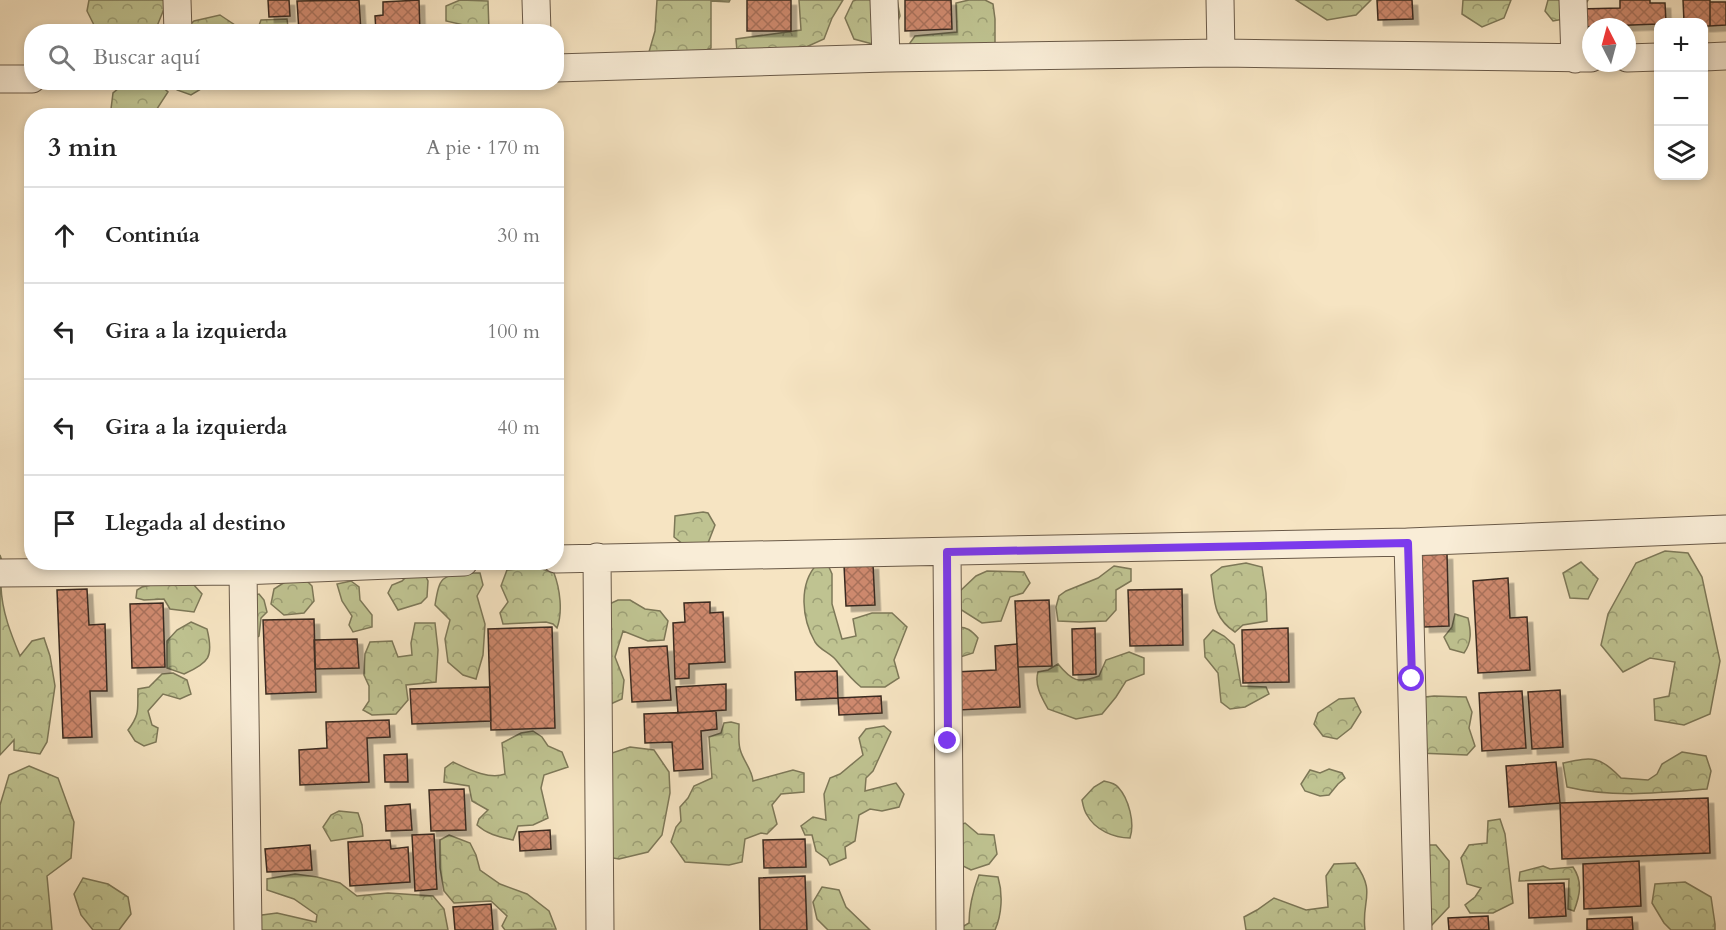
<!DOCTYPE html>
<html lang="es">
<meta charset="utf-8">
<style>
body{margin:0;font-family:Cardo,serif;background:#f2f2f2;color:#222}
.controls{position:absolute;right:18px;top:18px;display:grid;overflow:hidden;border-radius:12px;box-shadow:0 3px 9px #0003}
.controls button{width:54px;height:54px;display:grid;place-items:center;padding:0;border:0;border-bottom:2px solid #e0e0e0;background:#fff;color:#222;font:30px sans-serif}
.compass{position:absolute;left:1582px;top:18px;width:54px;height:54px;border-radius:50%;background:#fff;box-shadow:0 3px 9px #0003;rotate:354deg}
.stop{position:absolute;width:18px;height:18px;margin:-14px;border:4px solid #7c3aed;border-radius:50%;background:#fff}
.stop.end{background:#7c3aed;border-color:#fff;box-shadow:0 2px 6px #0008}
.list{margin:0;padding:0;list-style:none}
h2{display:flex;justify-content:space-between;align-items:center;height:78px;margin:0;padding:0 24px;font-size:26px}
h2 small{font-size:20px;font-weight:400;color:#767676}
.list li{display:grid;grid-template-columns:39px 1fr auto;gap:18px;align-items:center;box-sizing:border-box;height:96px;padding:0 24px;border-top:2px solid #e0e0e0}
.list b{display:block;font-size:22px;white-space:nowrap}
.list em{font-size:20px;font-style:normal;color:#767676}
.icon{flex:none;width:33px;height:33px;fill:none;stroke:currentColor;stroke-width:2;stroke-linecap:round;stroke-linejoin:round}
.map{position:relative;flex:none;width:1726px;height:930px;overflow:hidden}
.search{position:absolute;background:#fff;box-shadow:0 3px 9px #0003;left:24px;top:24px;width:540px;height:66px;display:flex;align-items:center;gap:15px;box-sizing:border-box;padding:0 21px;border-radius:24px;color:#767676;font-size:22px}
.panel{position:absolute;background:#fff;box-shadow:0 3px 9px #0003;left:24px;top:108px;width:540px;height:462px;border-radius:24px}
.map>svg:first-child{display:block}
.forest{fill:url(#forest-crowns);stroke:#7d7858;stroke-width:1.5}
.building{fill:url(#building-cross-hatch);stroke:#3b2c20;stroke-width:1.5;filter:url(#shadow)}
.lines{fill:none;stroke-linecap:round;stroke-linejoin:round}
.minor-casing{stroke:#6a5a48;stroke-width:29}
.minor{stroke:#f9edd7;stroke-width:27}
.route{stroke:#7c3aed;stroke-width:8}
</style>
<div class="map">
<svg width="1726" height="930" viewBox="0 0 1726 930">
<defs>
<pattern id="forest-crowns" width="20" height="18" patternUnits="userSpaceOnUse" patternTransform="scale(1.5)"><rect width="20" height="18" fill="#bfc391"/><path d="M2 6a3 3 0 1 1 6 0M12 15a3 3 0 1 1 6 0" fill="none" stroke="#9c9f76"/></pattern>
<pattern id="building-cross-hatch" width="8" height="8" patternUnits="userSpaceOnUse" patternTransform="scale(1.5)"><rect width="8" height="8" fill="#ce896e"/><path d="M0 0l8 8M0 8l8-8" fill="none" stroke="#a8705a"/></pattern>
<filter id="shadow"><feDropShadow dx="5.5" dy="5.5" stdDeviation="0" flood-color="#0004"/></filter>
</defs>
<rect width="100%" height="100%" fill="#f6e4c2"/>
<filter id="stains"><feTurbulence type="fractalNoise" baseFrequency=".00333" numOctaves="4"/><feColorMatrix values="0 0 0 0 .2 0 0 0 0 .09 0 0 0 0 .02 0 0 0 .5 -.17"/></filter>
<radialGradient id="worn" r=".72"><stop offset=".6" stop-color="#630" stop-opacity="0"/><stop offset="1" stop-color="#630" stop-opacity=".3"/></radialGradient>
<path class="forest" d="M89,0H180L166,4L155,31H97L87,11Z
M460,0L488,1L489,31H464V25L446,21V6Z
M657,0H730L729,2L711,1V48L656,71L649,52L655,31Z
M799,0H843L832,18L824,39L804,48L737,52L736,39L801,30Z
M856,0H897L900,16L891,38L876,45L854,39L845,18L853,1Z
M969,0H985L993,4L995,19V46L913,60L910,43L915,36L957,32L956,3Z
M1296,0H1371L1356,15L1327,20Z
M1463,0H1511L1504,18L1482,27L1462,14Z
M1548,0H1588L1587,2L1573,8L1569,18L1553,21L1545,11Z
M220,15L244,31L182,32L194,21Z
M287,19L288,27L283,31H259L258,28L261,20Z
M158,83L168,92L153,115H106L111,109L113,93L124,84Z
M173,83H211L191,95L177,90Z
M703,512L708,513L715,525L708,543L688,548L674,537L675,516Z
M1665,551L1688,553L1702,577L1720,661L1710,714L1684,725L1655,720L1654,699L1669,696L1675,662L1650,658L1623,672L1601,645L1608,614L1636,563Z
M0,555C5,566 1,575 1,587C2,612 11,634 20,656L32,641L44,638L50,656L55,686L47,742L40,754L14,750V740L0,755Z
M1581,562L1598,579L1588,599L1570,598L1563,573Z
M1246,563L1262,567L1266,593L1267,621L1243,625L1235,632C1212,617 1215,600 1211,575L1222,567Z
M817,564L828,565L832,574V604L842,639L856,636L853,619L872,613H892L907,627L894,660L899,678L885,687H861C850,678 845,671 836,660C830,653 820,650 815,642C802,619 798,585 817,564Z
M1114,566L1131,569V581L1116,590V610L1106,621L1080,622L1058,621L1056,607L1059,596L1066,591L1098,578Z
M536,567L554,573C560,589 563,612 557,628L553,624L546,622L503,624L500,613L508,602L501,586L507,570Z
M987,571L1024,572L1030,583L1023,593L1010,597L1001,621L982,623L960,609L959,592L976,576Z
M424,573L428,581L427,597L421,603L398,610L388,593L392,585L402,581L409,574Z
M472,573H480L483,585L477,596L485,624L483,655L476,679L463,675L448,662L445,639L450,620L435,605C440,574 442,576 472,573Z
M305,579L312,586L314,601L304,613L284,615L271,604L274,589L285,582Z
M351,581L359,587L360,600L372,615V627L353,632L349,625L352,616L342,601L337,584Z
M166,582L193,584L202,594L194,612L170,609L164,599L144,600L136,598L137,590L142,587Z
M259,594L264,600L267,612L261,618L259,636L247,644L251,596Z
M618,600H630L645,609L660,611L668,621L664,640L648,641L623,631L615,657L624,680L622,699L606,706L605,606Z
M1455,614L1468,618C1471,631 1472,642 1464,653L1450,649L1444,637L1452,627Z
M191,622L207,629C214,657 209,663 184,674L167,668V641L177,630Z
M415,623H435L438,650L436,682L406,685L408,700L396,714L372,715L363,710L369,701V686L364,675L365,654L370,642L392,641L398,657L412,655L411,643Z
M957,627C966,626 972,631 978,638L973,653L951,660Z
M1213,630L1224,636L1234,645L1241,686L1266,687L1269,694L1245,707L1230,709L1221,702L1218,673L1205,657L1204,640Z
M1129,652L1144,658V674L1126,681L1116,697L1102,714L1076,719L1048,709C1042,698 1034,685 1038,672L1048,670L1058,664C1072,681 1078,684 1099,676L1106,660Z
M173,673L187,680L191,694L180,699L163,694L148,711L152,725L158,728L156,742L144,746L135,741L128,730C141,713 137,708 138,689L149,687L162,674Z
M1434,696L1466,697L1472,712L1469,728L1475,746L1467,755L1418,753L1406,699Z
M1354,698L1361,712L1351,728L1337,739L1323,736L1314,724L1318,713L1339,699Z
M731,722L739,724C739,732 738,741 740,749C743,761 752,769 753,781L793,770L804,773V792L781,794L772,805L777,824L767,834L761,833L745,839L742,862L729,865L685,862L671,842L676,827L681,821L680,807L688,798L694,786L712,778L709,737L721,733L724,723Z
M884,726L891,732L873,771L866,778L865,791L896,783L904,794L899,807L882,811L870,809L859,815L855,841L845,847L846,858L830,865L827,859L816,851L812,835H805L801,826L813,817L826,820L824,794L830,778L840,774L863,755L859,738L866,729Z
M533,731L542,737L548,746L562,752L568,767L544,775L541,788L548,818L533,825L518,826L513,840C500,837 488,835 477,825L479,819L488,810L472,801L469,786L444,782L445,768L453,762C468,769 489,780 505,774L502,743L521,733Z
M630,747L654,750L669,772L670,793L662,835L648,852L619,859L595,855L612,753Z
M1682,752L1706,756L1711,771L1707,789C1659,793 1613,798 1567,787L1563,763C1592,757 1599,755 1621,778L1648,780L1657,774L1662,764Z
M29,766L58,778L74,822L71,858L47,876L52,930H0V805L9,775Z
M1329,769L1342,773L1345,778L1338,784L1329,795L1320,796L1305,791L1301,784L1310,770L1320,773Z
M1104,781C1109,782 1115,783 1118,787C1129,799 1135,823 1130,838C1114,838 1095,830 1087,815C1084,811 1083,805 1082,800L1094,787Z
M339,811L358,813L362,825L363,836L331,841L323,827L331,815Z
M1500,819L1505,834L1513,903L1493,913H1470L1465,905L1475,897L1481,888L1467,884L1461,858L1469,845L1487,843L1488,821Z
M965,823L978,834L994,835L997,854L989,864L971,870L953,861L955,827Z
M449,835L470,843L476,855L480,870L500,884L527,894L549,911L556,929L505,930L502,926L507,916L491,901L454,903L444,891L440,868V840Z
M1410,845H1436L1449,861V907L1431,926Z
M1355,863C1377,893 1361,900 1365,930H1246L1244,917L1257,910L1274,898L1306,910L1328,907L1326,876L1334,864Z
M1543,866L1550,869L1573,867C1583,882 1580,895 1574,911L1568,909L1569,879L1519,881L1520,872Z
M295,874L317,877L340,883L357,896L388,893L433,896L444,909L448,930H239L240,923L262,915L277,913L316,922L317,915L294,899L267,890V879Z
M979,875L998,877C1003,894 1002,914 995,930H957L969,923C969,906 973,891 979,875Z
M83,878L108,884L128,897L131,914L119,930H93L81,915L74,894Z
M1685,882L1711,897L1715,924V930H1671L1664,923L1652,903L1655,884Z
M822,887L839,890L846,907L870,930H828L817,919L813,902Z"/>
<path class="building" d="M268,0H289L290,16L269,17Z
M359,0L361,32H299L297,1Z
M419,0L420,32H376L375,16L383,15V2Z
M747,0H791V31H747Z
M905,0H951L952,29L905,31Z
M1377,0H1412L1413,19L1378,20Z
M1620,0H1650V3H1665L1666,22H1658V24L1580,27L1579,9L1620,8Z
M1683,0H1710V26H1704V22H1684Z
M1710,2H1726V25L1710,26Z
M1447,554L1449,626L1424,627L1421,555Z
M873,564L875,605L846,606L844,565Z
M1508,578L1510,618L1527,617L1530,670L1478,673L1473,581Z
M87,589L89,625L105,624L107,691H90L92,737L63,738L57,590Z
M1182,589L1183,645L1130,646L1128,590Z
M1049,600L1052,666L1018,667L1015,601Z
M710,602V613L723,612L725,662L689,664V678L675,679L673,623L685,622L684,603Z
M163,603L165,667L132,668L130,604Z
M314,619L316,692L266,694L263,620Z
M552,627L555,728L491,730L488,629Z
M1095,628L1096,674L1073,675L1072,629Z
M1288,628L1289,682L1243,683L1242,630Z
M357,639L359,668L315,669L314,640Z
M1017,644L1020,707L958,710L955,672L996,670L995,646Z
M667,646L671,700L632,702L629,648Z
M837,671L838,698L796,700L795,672Z
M726,684V710L678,713L676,687Z
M490,687L491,721L412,724L410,689Z
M1560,690L1563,747L1532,749L1528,692Z
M1522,691L1526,748L1482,751L1479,693Z
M881,696L882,713L839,715L838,698Z
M716,711L717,729L701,731L703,769L674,771L672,742L645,743L644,714Z
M389,720L390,737L367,738L369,782L300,785L299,750L327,748L326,722Z
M407,754L408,782H385L384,755Z
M1556,762L1560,803L1509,807L1506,766Z
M464,789L466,830L431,831L429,790Z
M1708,798L1710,853L1562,859L1560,803Z
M410,804L412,830L386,831L385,806Z
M550,830L551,849L520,851L519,832Z
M434,834L437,889L415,891L412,835Z
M805,839L806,867L764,868L763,840Z
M390,840L391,849L408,847L410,882L350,886L348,842Z
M310,845L312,870L267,872L265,849Z
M1639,861L1641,906L1584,909L1583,864Z
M805,876L807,930H760L759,878Z
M1564,883L1566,916L1529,918L1528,884Z
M491,904L493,930H455L453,907Z
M1488,916L1489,930H1449L1448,918Z
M1632,917L1633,930H1587V919Z"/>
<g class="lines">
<g class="minor-casing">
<path id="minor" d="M177,0L178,32
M536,0L537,32
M884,0L886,58
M1220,0L1221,53
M1573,0L1575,59
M1704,57L1726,56
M1627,58L1658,57
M556,68L886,58L1221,53L1591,58
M0,79H32
M1408,542L1418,930
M947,552L950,930
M597,557L600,930
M556,559L1408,542L1726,529
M243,571L248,930
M0,573L243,571L464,562"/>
</g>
<use href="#minor" class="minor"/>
</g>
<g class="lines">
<path class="route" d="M948,741L947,552L1408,543L1412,679"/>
</g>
<rect width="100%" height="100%" filter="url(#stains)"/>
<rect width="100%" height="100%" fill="url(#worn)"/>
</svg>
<div class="controls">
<button>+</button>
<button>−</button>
<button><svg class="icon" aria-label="layers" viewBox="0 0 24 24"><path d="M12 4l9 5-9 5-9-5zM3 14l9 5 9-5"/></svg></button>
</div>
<svg class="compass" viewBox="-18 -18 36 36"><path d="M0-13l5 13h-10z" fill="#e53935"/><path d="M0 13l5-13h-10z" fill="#767676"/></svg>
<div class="stop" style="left:1412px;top:679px"></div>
<div class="stop end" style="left:948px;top:741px"></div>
<div class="search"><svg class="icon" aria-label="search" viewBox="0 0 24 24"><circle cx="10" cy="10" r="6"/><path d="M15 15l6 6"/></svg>Buscar aquí</div>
<section class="panel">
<h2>3 min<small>A pie · 170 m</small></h2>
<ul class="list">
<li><svg class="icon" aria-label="ahead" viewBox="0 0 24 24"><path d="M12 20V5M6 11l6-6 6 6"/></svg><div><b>Continúa</b></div><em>30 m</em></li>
<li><svg class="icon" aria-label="left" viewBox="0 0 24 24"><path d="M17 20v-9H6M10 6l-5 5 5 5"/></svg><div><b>Gira a la izquierda</b></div><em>100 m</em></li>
<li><svg class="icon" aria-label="left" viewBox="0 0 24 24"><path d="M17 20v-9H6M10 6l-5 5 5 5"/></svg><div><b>Gira a la izquierda</b></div><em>40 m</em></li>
<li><svg class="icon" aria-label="arrive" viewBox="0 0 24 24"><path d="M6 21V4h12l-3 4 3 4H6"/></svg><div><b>Llegada al destino</b></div></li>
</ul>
</section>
</div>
